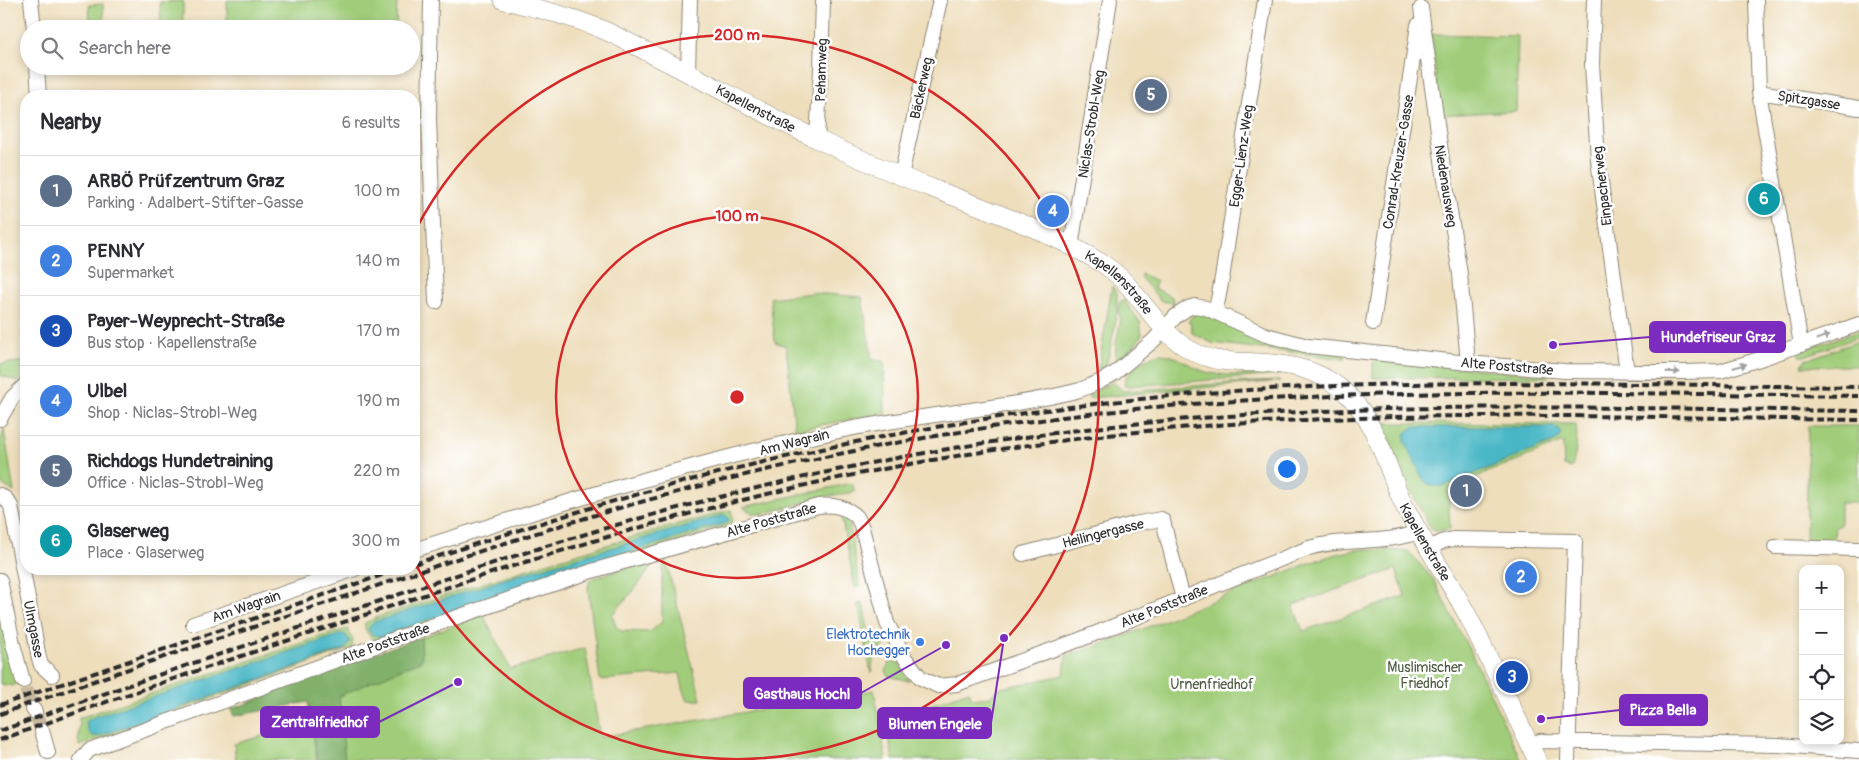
<!DOCTYPE html>
<meta charset="utf-8">
<style>
body{margin:0;font-family:Pangolin,sans-serif;background:#f7f7f7;color:#2b2b33}
.controls{position:absolute;right:15px;bottom:15px;display:grid;overflow:hidden;border-radius:10px;box-shadow:0 2px 8px #0003}
.controls button{width:45px;height:45px;display:grid;place-items:center;padding:0;border:0;border-bottom:1px solid #e1e1e2;background:#fff;color:#2b2b33;font:25px sans-serif}
.you{position:absolute;left:1286px;top:468px;width:18px;height:18px;margin:-12px;border:4px solid #fff;border-radius:50%;background:#1a73e8;box-shadow:0 0 0 8px #1a73e833}
.badge{display:grid;place-items:center;width:32px;height:32px;border-radius:50%;background:#d1495b;color:#fff;font-size:16px;font-weight:700}
.pin{position:absolute;translate:-50% -50%;border:2px solid #fff;box-shadow:0 1px 5px #0006}
.list{margin:0;padding:0;list-style:none}
h2{display:flex;justify-content:space-between;align-items:center;height:65px;margin:0;padding:0 20px;font-size:21px}
h2 small{font-size:16px;font-weight:400;color:#7c7c81}
.list li{display:grid;grid-template-columns:32px 1fr auto;gap:15px;align-items:center;box-sizing:border-box;height:70px;padding:0 20px;border-top:1px solid #e1e1e2}
.list b{display:block;font-size:19px;white-space:nowrap}
.list p{margin:0;font-size:16px;white-space:nowrap;color:#7c7c81}
.list em{font-size:16px;font-style:normal;color:#7c7c81}
.icon{flex:none;width:28px;height:28px;fill:none;stroke:currentColor;stroke-width:2;stroke-linecap:round;stroke-linejoin:round}
.map{position:relative;flex:none;width:1859px;height:760px;overflow:hidden}
.search{position:absolute;background:#fff;box-shadow:0 2px 8px #0003;left:20px;top:20px;width:400px;height:55px;display:flex;align-items:center;gap:12px;box-sizing:border-box;padding:0 18px;border-radius:28px;color:#7c7c81;font-size:19px}
.panel{position:absolute;background:#fff;box-shadow:0 2px 8px #0003;left:20px;top:90px;width:400px;height:485px;border-radius:20px}
.map>svg:first-child{display:block}
.green{fill:#a1cd7a;stroke:#667c52;fill-rule:evenodd}
.forest{fill:#80b06a;stroke:#566e4a}
.water{fill:#4ab7c6;stroke:#3a7178}
.lines{fill:none;stroke-linecap:round;stroke-linejoin:round}
.minor-tunnel{stroke:#c7ba9f;stroke-width:14;stroke-dasharray:14 7;stroke-linecap:butt}
.minor-casing{stroke:#8c8474;stroke-width:16}
.major-casing{stroke:#8c8474;stroke-width:19}
.minor{stroke:#fff;stroke-width:14}
.major{stroke:#fff;stroke-width:18}
.rail{stroke:#2b2b2b;stroke-width:4;stroke-dasharray:8 4;stroke-linecap:butt}
.oneway{fill:#a0a0a0}
.ring{fill:none;stroke:#d62828;stroke-width:2.5}
.shop-dot{fill:#3f7fe0;stroke:#fff;stroke-width:2}
.labels{text-anchor:middle;stroke-width:5;stroke-linejoin:round;paint-order:stroke}
.street-label{font-size:14px;fill:#2b2b2b;stroke:#fff}
.shop-label{font-size:14px;fill:#366cbe;stroke:#fff;text-anchor:end}
.park-label{font-size:14px;fill:#4e5c43;stroke:#fff}
.centre{fill:#d62828;stroke:#fff;stroke-width:2.5}
.ring-label{font-size:15px;text-anchor:middle;font-weight:bold;fill:#d62828;stroke:#fff;stroke-width:5;stroke-linejoin:round;paint-order:stroke}
.leader{fill:none;stroke:#7b2cbf;stroke-width:2}
.callout-dot{fill:#7b2cbf;stroke:#fff;stroke-width:2}
.callout{fill:#7b2cbf;stroke:#7b2cbf;stroke-width:2}
.callout-label{font-size:15px;text-anchor:middle;font-weight:bold;fill:#fff}
</style>
<div class="map">
<svg width="1859" height="760" viewBox="0 0 1859 760">
<rect width="100%" height="100%" fill="#fff"/>
<filter id="ink" filterUnits="userSpaceOnUse"><feTurbulence type="fractalNoise" baseFrequency=".02" numOctaves="2"/><feDisplacementMap in="SourceGraphic" scale="10" xChannelSelector="R" yChannelSelector="G"/><feConvolveMatrix kernelMatrix="1 2 1 2 8 2 1 2 1" color-interpolation-filters="sRGB"/></filter>
<filter id="wash" filterUnits="userSpaceOnUse"><feTurbulence type="fractalNoise" baseFrequency=".0096" numOctaves="4" result="noise"/><feDisplacementMap in="SourceGraphic" scale="20" xChannelSelector="R" yChannelSelector="G"/><feGaussianBlur stdDeviation="1.12" result="paint"/><feColorMatrix in="noise" values="0 0 0 0 0 0 0 0 0 0 0 0 0 0 0 0 0 1.4 0 .05"/><feComposite in="paint" operator="in"/></filter>
<g filter="url(#wash)">
<rect width="100%" height="100%" fill="#eedebc"/>
<path class="green" d="M227,0H397L396,29H227Z
M183,1V26L161,27L160,2Z
M103,4L104,24L90,25L89,5Z
M1431,34L1518,36L1516,111L1440,115Z
M1141,274L1157,281L1154,288L1172,297L1174,303L1161,301L1141,278Z
M1112,286L1117,293V308L1115,326L1107,363L1098,371Z
M812,293L862,297L872,360L884,361L885,413L795,430L786,346L775,342L770,298Z
M1123,299L1140,322L1142,335L1133,347L1115,361L1116,343L1121,319L1118,313L1120,302Z
M1197,313L1345,356V359L1212,343L1192,333L1191,324L1188,322L1192,316Z
M1859,331V337L1804,356H1800L1797,352Z
M1859,341V366H1802L1805,360Z
M1162,354C1179,355 1193,369 1209,373C1233,377 1256,374 1280,374V375L1130,386L1125,385L1124,382C1128,369 1150,354 1162,354Z
M1376,360L1547,375L1548,377L1373,378V363Z
M26,361V373L19,382L0,375V364Z
M1280,381L1089,398L1088,395L1113,382L1123,391L1232,383Z
M1383,423L1576,424C1578,439 1576,453 1572,468L1564,466L1563,442L1448,488L1450,529L1435,531L1432,530L1411,492Z
M1808,426H1859V503H1840V525L1835,527L1833,542L1806,541Z
M4,429L14,492L0,483V442Z
M852,483L855,492L827,496L762,514L752,513L743,507Z
M731,510L733,518L731,524L375,641C369,636 364,631 365,623L378,617C495,579 612,541 731,510Z
M841,515L846,517L851,526L850,529L860,586L855,588Z
M1365,549L1408,551L1433,579L1477,665L1521,760H893L886,720L969,691L972,699L990,697L997,689L1064,675L1066,656C1137,635 1204,602 1274,577C1304,565 1333,552 1365,549ZM1396,569L1405,596L1303,631L1293,605Z
M665,557L701,700H688L683,688L680,673L600,680L588,588L590,579L653,560L650,569L635,589L612,615L616,626L621,631L650,632L662,622V577Z
M863,603L870,640L884,638C886,648 878,652 874,660C872,664 872,669 871,673L858,604Z
M0,612L16,684L12,686L0,684Z
M483,614L510,669L585,648L600,737L874,690L886,760H336L325,674Z
M348,629L353,641L352,648L79,746C77,736 81,728 79,718L323,636Z
M890,662L899,663L909,681L888,676L886,671Z
M311,722L317,760H236L234,744Z"/>
<path class="forest" d="M421,637L422,660L339,696L345,760H317L308,702L234,716L230,709L246,704L325,671Z"/>
<path class="water" d="M1413,427H1554L1558,428L1561,433L1558,440L1446,485C1436,488 1429,487 1423,479L1405,441V434Z
M724,515L728,517L729,521L726,523L549,577L380,637L371,634L368,629L374,622L508,578Z
M342,634L346,635L350,642L345,649L99,736H92L88,732L86,722L91,718Z"/>
</g>
<g filter="url(#ink)">
<g class="lines">
<path class="minor-tunnel" d="M26,689L33,709
M35,712L42,731"/>
<g class="minor-casing">
<path id="minor" d="M31,0L34,29
M431,0L429,119L436,302
M1594,0L1592,64L1598,160L1627,372
M1756,0L1759,92L1801,345
M1421,8L1443,167L1460,274L1468,363
M37,66L39,96
M688,72L690,0
M1759,92L1859,108
M817,139L821,68L823,0
M901,176L940,0
M1071,247L1110,0
M1214,312L1218,300L1223,272L1265,0
M1373,323L1418,25
M0,419L12,398L26,384
M0,495L6,499L11,506L39,658L41,665L52,675
M1775,547L1859,549
M1429,548L1444,541L1453,539L1575,541L1568,760
M414,550C554,505 695,462 839,431C918,414 1002,410 1080,390L1101,381L1115,373L1154,340L1176,316L1188,308L1195,306L1206,308L1266,335L1308,346L1468,363L1565,371L1684,372L1720,371L1760,359L1859,324
M1023,554L1134,524L1161,519L1163,521L1183,599
M0,580L13,644L23,681
M193,624L355,569
M33,709L35,712
M42,731L48,752
M1529,744L1540,741L1778,745L1859,751
M81,760L89,750L425,628L592,571L818,506C831,504 848,507 857,517C859,520 861,525 862,528L887,623L905,658L921,678L938,686L957,684L1079,640L1309,548C1345,537 1383,545 1419,532"/>
</g>
<g class="major-casing">
<g id="major">
<path id="s1" d="M503,0C536,8 570,16 601,29C620,37 638,47 657,57C711,84 765,115 821,141C858,158 896,175 934,189C991,211 1051,232 1103,264C1140,287 1155,334 1196,353C1213,361 1230,362 1249,362C1287,363 1321,368 1349,396C1378,425 1387,469 1404,505C1424,544 1449,580 1469,618C1493,665 1514,713 1537,760"/>
</g>
</g>
<use href="#minor" class="minor"/>
<use href="#major" class="major"/>
<path class="rail" d="M414,564C512,532 610,500 710,475C865,436 1022,409 1182,395C1407,376 1633,385 1859,387
M0,705L400,569
M0,714C117,672 235,633 353,594C456,559 558,524 663,496C780,464 899,440 1019,423C1297,383 1578,393 1859,396
M0,731C114,689 229,651 344,613C450,577 555,541 663,512C780,480 899,455 1019,438C1297,397 1579,408 1859,411
M0,740C117,697 235,658 353,619C456,584 559,550 663,521C798,483 936,456 1075,439C1335,406 1598,417 1859,420"/>
</g>
<defs><path id="oneway-solid" d="M-6-.8H1V-3.2L6.5 0L1 3.2V.8H-6Z" transform="scale(1.25)"/></defs>
<g class="oneway">
<use href="#oneway-solid" transform="translate(1823 337) rotate(-19)"/>
<use href="#oneway-solid" transform="translate(1740 366) rotate(-16)"/>
<use href="#oneway-solid" transform="translate(1673 372) rotate(1)"/>
</g>
</g>
<g class="ring">
<circle cx="737" cy="397" r="181"/>
<path d="M414 233A362 362 0 1 1 414 561"/>
</g>
<circle class="shop-dot" cx="920" cy="642" r="5"/>
<g class="labels">
<g class="street-label">
<text transform="translate(821 70) rotate(-88)" y="5">Pehamweg</text>
<text transform="translate(921 88) rotate(-78)" y="5">Bäckerweg</text>
<text transform="translate(1809 100) rotate(9)" y="5">Spitzgasse</text>
<text dy="5" stroke="none"><textPath href="#s1" startOffset="276">Kapellenstraße</textPath></text>
<text transform="translate(1091 124) rotate(-81)" y="5">Niclas-Strobl-Weg</text>
<text transform="translate(1241 156) rotate(-82)" y="5">Egger-Lienz-Weg</text>
<text transform="translate(1398 162) rotate(-81)" y="5">Conrad-Kreuzer-Gasse</text>
<text transform="translate(1446 186) rotate(81)" y="5">Niedenausweg</text>
<text transform="translate(1602 186) rotate(-97)" y="5">Einpacherweg</text>
<text dy="5" stroke="none"><textPath href="#s1" startOffset="681">Kapellenstraße</textPath></text>
<text transform="translate(1507 366) rotate(5)" y="5">Alte Poststraße</text>
<text transform="translate(794 442) rotate(-14)" y="5">Am Wagrain</text>
<text transform="translate(771 520) rotate(-16)" y="5">Alte Poststraße</text>
<text transform="translate(1103 533) rotate(-14)" y="5">Heilingergasse</text>
<text dy="5" stroke="none"><textPath href="#s1" startOffset="1115">Kapellenstraße</textPath></text>
<text transform="translate(246 606) rotate(-19)" y="5">Am Wagrain</text>
<text transform="translate(1164 606) rotate(-22)" y="5">Alte Poststraße</text>
<text transform="translate(34 629) rotate(79)" y="5">Ulmgasse</text>
<text transform="translate(385 643) rotate(-20)" y="5">Alte Poststraße</text>
</g>
<g class="shop-label">
<text x="910" y="639">Elektrotechnik<tspan x="910" dy="16">Hochegger</tspan></text>
</g>
<g class="park-label">
<text x="1425" y="672">Muslimischer<tspan x="1425" dy="16">Friedhof</tspan></text>
<text x="1212" y="689">Urnenfriedhof</text>
</g>
</g>
<circle cx="737" cy="397" r="8" class="centre"/>
<g class="ring-label">
<text x="737" y="40">200 m</text>
<text x="737" y="221">100 m</text>
</g>
<path class="leader" d="M1553 345L1650 337M946 645L861 693M1541 719L1620 710M458 682L379 722M1004 638L991 723"/>
<g class="callout-dot">
<circle cx="1553" cy="345" r="5"/>
<circle cx="946" cy="645" r="5"/>
<circle cx="1541" cy="719" r="5"/>
<circle cx="458" cy="682" r="5"/>
<circle cx="1004" cy="638" r="5"/>
</g>
<g class="callout">
<rect x="1650" y="322" width="135" height="30" rx="5"/>
<rect x="744" y="678" width="117" height="30" rx="5"/>
<rect x="1620" y="695" width="87" height="30" rx="5"/>
<rect x="261" y="707" width="118" height="30" rx="5"/>
<rect x="878" y="708" width="113" height="30" rx="5"/>
</g>
<g class="callout-label">
<text x="1718" y="342">Hundefriseur Graz</text>
<text x="802" y="699">Gasthaus Hochl</text>
<text x="1663" y="715">Pizza Bella</text>
<text x="320" y="727">Zentralfriedhof</text>
<text x="935" y="729">Blumen Engele</text>
</g>
</svg>
<div class="controls">
<button>+</button>
<button>−</button>
<button><svg class="icon" aria-label="locate" viewBox="0 0 24 24"><circle cx="12" cy="12" r="6"/><path d="M12 2v4M12 18v4M2 12h4M18 12h4"/></svg></button>
<button><svg class="icon" aria-label="layers" viewBox="0 0 24 24"><path d="M12 4l9 5-9 5-9-5zM3 14l9 5 9-5"/></svg></button>
</div>
<div class="you"></div>
<div class="pin badge" style="left:1466px;top:491px;background:#5c6f8a">1</div>
<div class="pin badge" style="left:1521px;top:577px;background:#3f7fe0">2</div>
<div class="pin badge" style="left:1512px;top:677px;background:#1a4fb4">3</div>
<div class="pin badge" style="left:1053px;top:211px;background:#3f7fe0">4</div>
<div class="pin badge" style="left:1151px;top:95px;background:#5c6f8a">5</div>
<div class="pin badge" style="left:1764px;top:199px;background:#0f9aa8">6</div>
<div class="search"><svg class="icon" aria-label="search" viewBox="0 0 24 24"><circle cx="10" cy="10" r="6"/><path d="M15 15l6 6"/></svg>Search here</div>
<section class="panel">
<h2>Nearby<small>6 results</small></h2>
<ul class="list">
<li><span class="badge" style="background:#5c6f8a">1</span><div><b>ARBÖ Prüfzentrum Graz</b><p>Parking · Adalbert-Stifter-Gasse</p></div><em>100 m</em></li>
<li><span class="badge" style="background:#3f7fe0">2</span><div><b>PENNY</b><p>Supermarket</p></div><em>140 m</em></li>
<li><span class="badge" style="background:#1a4fb4">3</span><div><b>Payer-Weyprecht-Straße</b><p>Bus stop · Kapellenstraße</p></div><em>170 m</em></li>
<li><span class="badge" style="background:#3f7fe0">4</span><div><b>Ulbel</b><p>Shop · Niclas-Strobl-Weg</p></div><em>190 m</em></li>
<li><span class="badge" style="background:#5c6f8a">5</span><div><b>Richdogs Hundetraining</b><p>Office · Niclas-Strobl-Weg</p></div><em>220 m</em></li>
<li><span class="badge" style="background:#0f9aa8">6</span><div><b>Glaserweg</b><p>Place · Glaserweg</p></div><em>300 m</em></li>
</ul>
</section>
</div>
